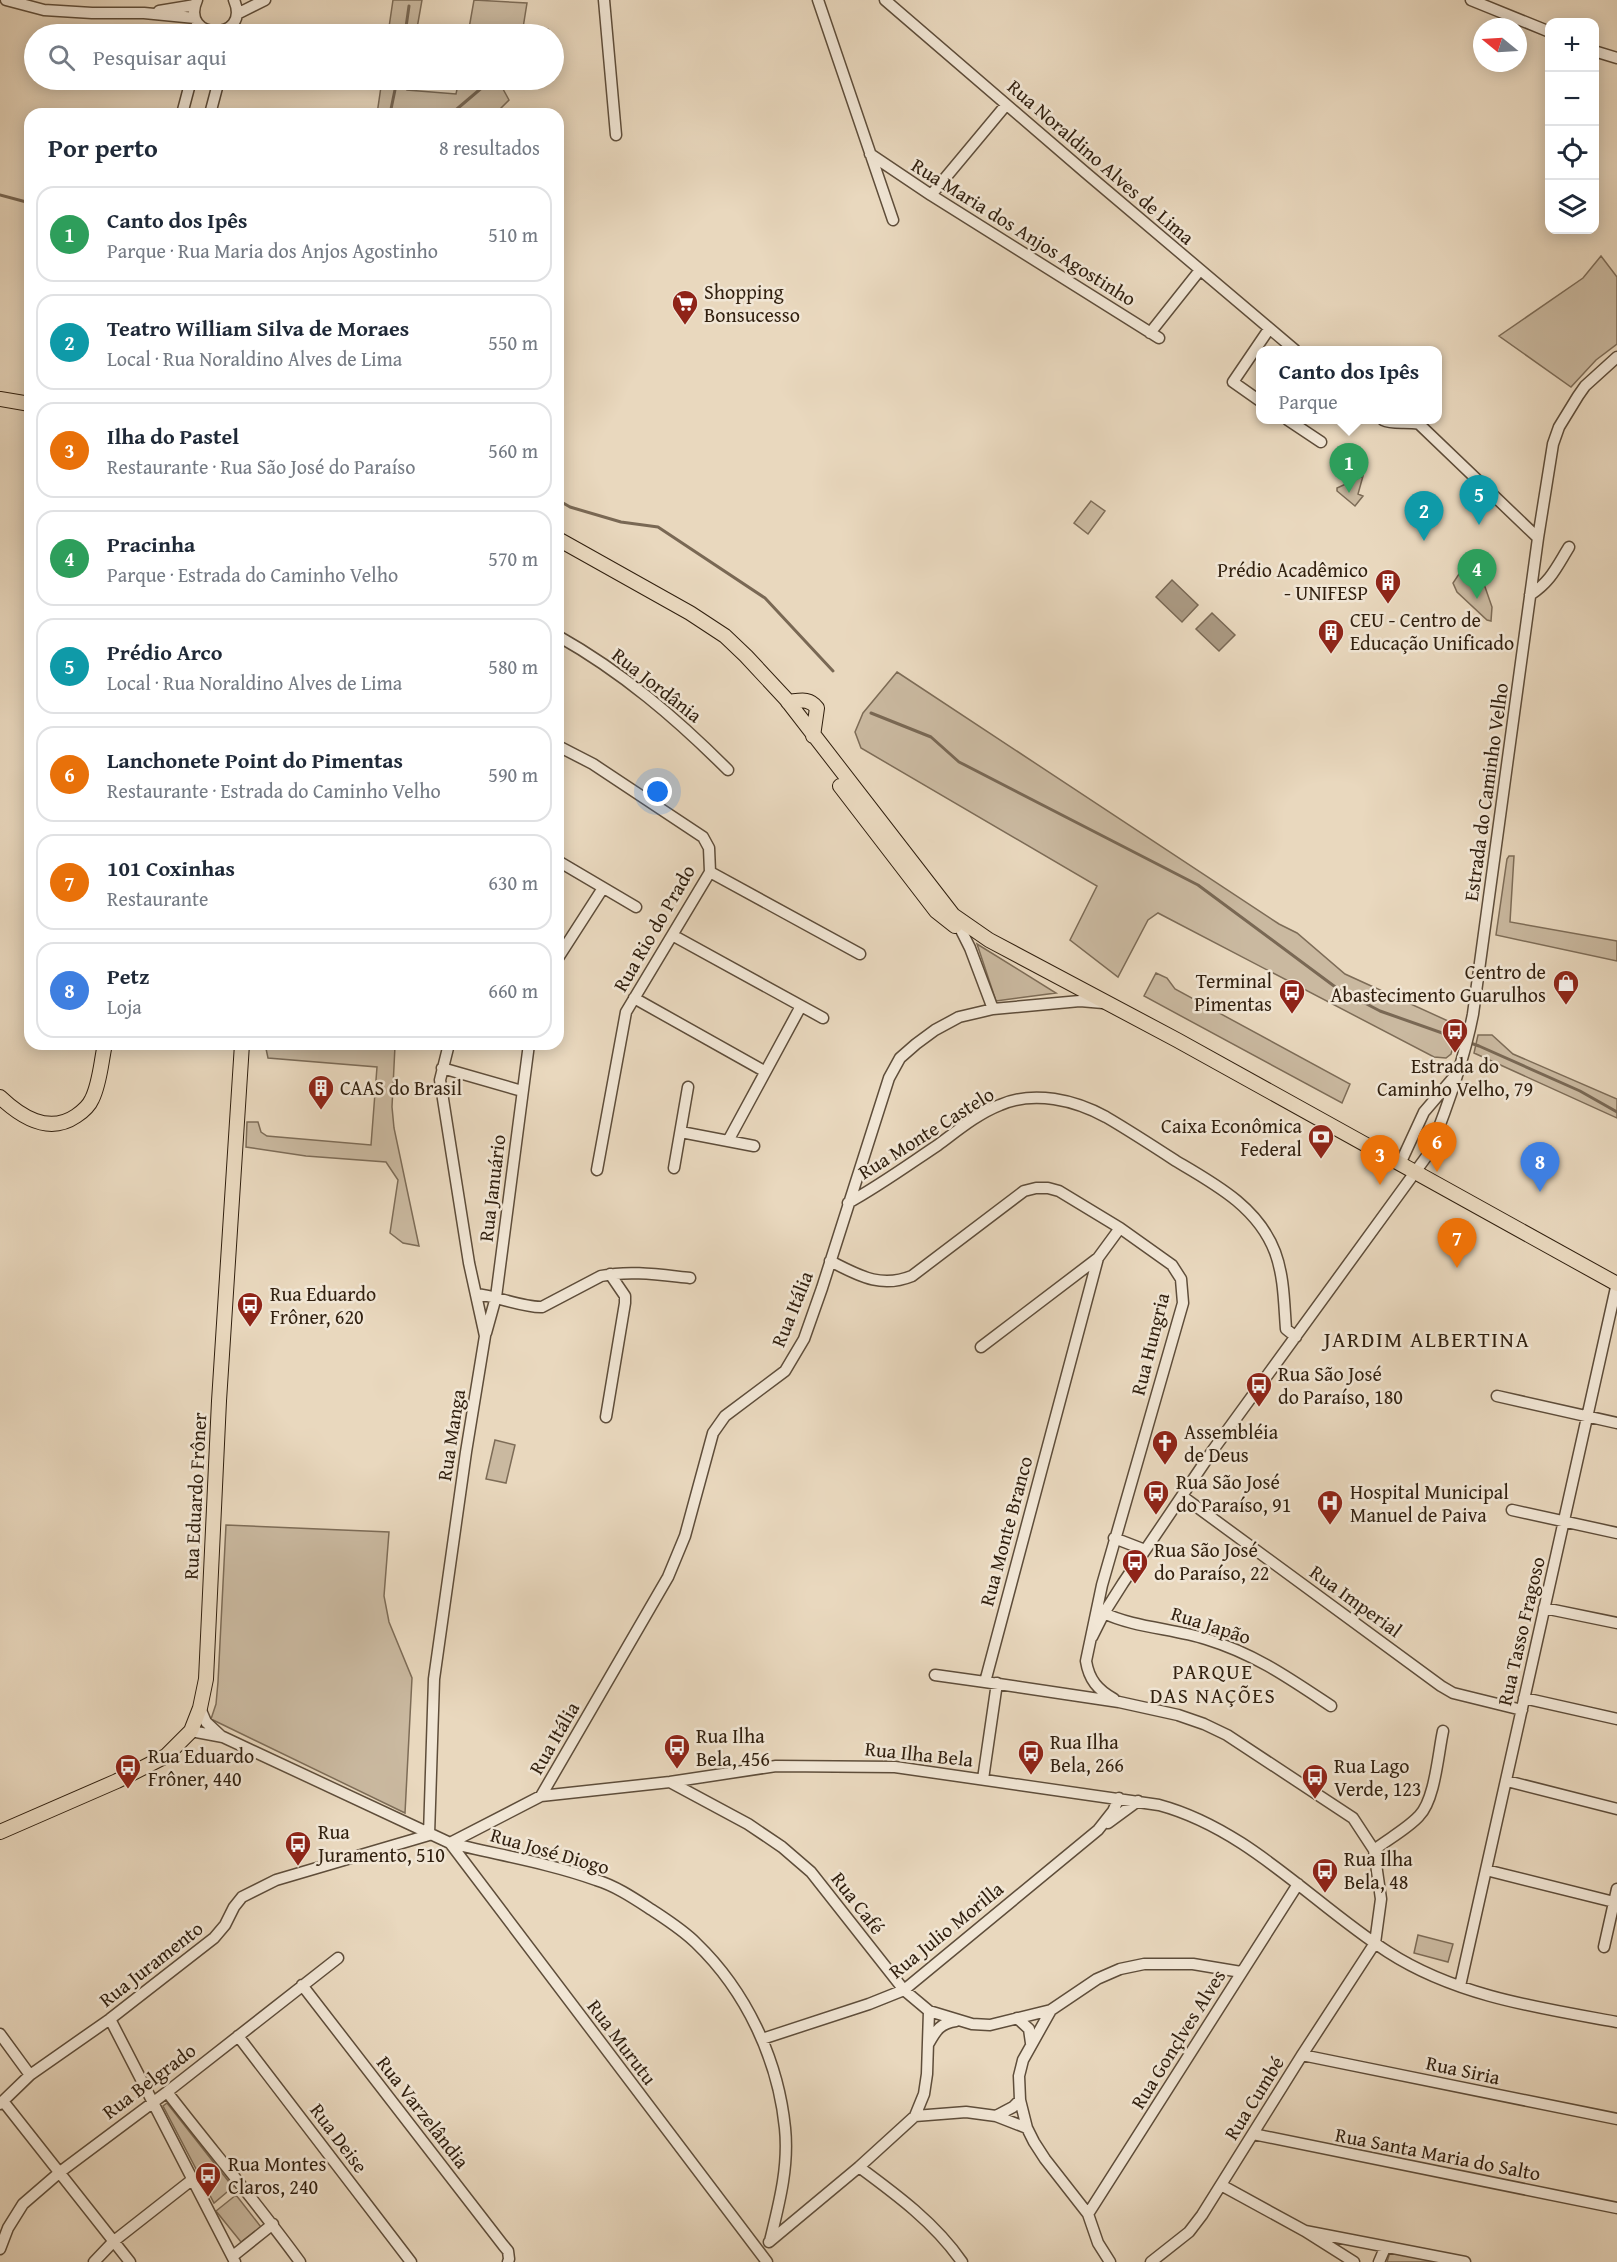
<!DOCTYPE html>
<html lang="pt">
<meta charset="utf-8">
<style>
body{margin:0;font-family:"Gentium Book Plus",serif;background:#f2f2f3;color:#1f2937}
.controls{position:absolute;right:18px;top:18px;display:grid;overflow:hidden;border-radius:12px;box-shadow:0 3px 15px #0003}
.controls button{width:54px;height:54px;display:grid;place-items:center;padding:0;border:0;border-bottom:2px solid #e0e1e3;background:#fff;color:#1f2937;font:30px sans-serif}
.compass{position:absolute;left:1473px;top:18px;width:54px;height:54px;border-radius:50%;background:#fff;box-shadow:0 3px 15px #0003;rotate:288deg}
.you{position:absolute;left:658px;top:792px;width:21px;height:21px;margin:-15px;border:4px solid #fff;border-radius:50%;background:#1a73e8;box-shadow:0 0 0 9px #1a73e833}
.badge{display:grid;place-items:center;width:39px;height:39px;border-radius:50%;background:#0f766e;color:#fff;font-size:20px;font-weight:700}
.pin{position:absolute;translate:-50% -50px;filter:drop-shadow(0 2px 3px #0008)}
.pin::after{content:'';position:absolute;top:32px;width:21px;height:18px;background:inherit;clip-path:polygon(0 0,100% 0,50% 100%)}
.popup{position:absolute;left:1256px;top:346px;width:186px;height:78px;box-sizing:border-box;display:grid;place-content:center;border-radius:12px;background:#fff;filter:drop-shadow(0 2px 4px #0005);font-size:20px;white-space:nowrap;color:#747a83}
.popup b{font-size:22px;color:#1f2937}
.popup::after{content:'';position:absolute;left:50%;top:100%;margin-left:-12px;border:12px solid transparent;border-top-color:#fff}
.list{margin:0;padding:0;list-style:none}
h2{display:flex;justify-content:space-between;align-items:center;height:78px;margin:0;padding:0 24px;font-size:26px}
h2 small{font-size:20px;font-weight:400;color:#747a83}
.list li{display:grid;grid-template-columns:39px 1fr auto;gap:18px;align-items:center;box-sizing:border-box;height:96px;margin:0 12px 12px;padding:0 12px;border:2px solid #e0e1e3;border-radius:18px}
.list b{display:block;font-size:22px;white-space:nowrap}
.list p{margin:0;font-size:20px;white-space:nowrap;color:#747a83}
.list em{font-size:20px;font-style:normal;color:#747a83}
.icon{flex:none;width:33px;height:33px;fill:none;stroke:currentColor;stroke-width:2;stroke-linecap:round;stroke-linejoin:round}
.map{position:relative;flex:none;width:1617px;height:2262px;overflow:hidden}
.search{position:absolute;background:#fff;box-shadow:0 3px 15px #0003;left:24px;top:24px;width:540px;height:66px;display:flex;align-items:center;gap:15px;box-sizing:border-box;padding:0 21px;border-radius:33px;color:#747a83;font-size:22px}
.panel{position:absolute;background:#fff;box-shadow:0 3px 15px #0003;left:24px;top:108px;width:540px;height:942px;border-radius:18px}
.map>svg:first-child{display:block}
.green{fill:#cab9a0;stroke:#7d6c57;stroke-width:1.5}
.water{fill:#aa9982;stroke:#796854;stroke-width:1.5}
.lines{fill:none;stroke-linecap:round;stroke-linejoin:round}
.stream{stroke:#796854;stroke-width:3}
.minor-casing{stroke:#5e4d3a;stroke-width:13}
.major-casing{stroke:#301f0e;stroke-width:16}
.minor{stroke:#f1e6d5;stroke-width:10}
.major{stroke:#e9d8be;stroke-width:14}
.labels{text-anchor:middle;stroke-width:5;stroke-linejoin:round;paint-order:stroke}
.street-label{font-size:20px;fill:#301f0e;stroke:#f1e6d5}
.poi-label{font-size:20px;fill:#301f0e;stroke:#f1e6d5;text-anchor:start}
.neighbourhood-label{font-size:21px;letter-spacing:1.5px;fill:#301f0e;stroke:#f1e6d5}
.quarter-label{font-size:22px;letter-spacing:1.5px;fill:#301f0e;stroke:#f1e6d5}
</style>
<div class="map">
<svg width="1617" height="2262" viewBox="0 0 1617 2262">
<rect width="100%" height="100%" fill="#e9d8be"/>
<filter id="stains"><feTurbulence type="fractalNoise" baseFrequency=".00333" numOctaves="4"/><feColorMatrix values="0 0 0 0 .2 0 0 0 0 .09 0 0 0 0 .02 0 0 0 .5 -.17"/></filter>
<radialGradient id="worn" r=".72"><stop offset=".6" stop-color="#630" stop-opacity="0"/><stop offset="1" stop-color="#630" stop-opacity=".3"/></radialGradient>
<path class="green" d="M393,0H422L416,34H388Z
M474,0L527,3L522,34H468Z
M382,80H408L407,90L456,94L459,80H498L509,100L495,114H377Z
M1601,256L1617,277V344L1596,360L1571,387L1499,336L1583,278Z
M1363,476L1358,494L1363,496L1355,506L1337,491V488Z
M1091,501L1105,511L1088,534L1074,523Z
M1461,571L1484,584L1492,607L1491,621L1487,620L1457,592L1453,583Z
M897,672L1279,924L1297,933L1345,974L1459,1026L1451,1054L1446,1058L1434,1057L1158,913L1148,920L1118,977L1070,940L1097,886L861,748L855,732L863,713Z
M1509,856H1514L1510,922L1617,941V961L1496,935L1507,859Z
M977,944L1056,993L996,1001Z
M1156,973L1167,978L1175,989L1350,1084L1342,1103L1144,996Z
M1478,1035H1492L1513,1054L1617,1099V1118L1474,1053Z
M265,1044H379L395,1046L392,1107L394,1128L419,1246L403,1243L390,1233L398,1180L386,1162L306,1156L246,1147L247,1122H258L261,1132L267,1136L371,1145L377,1067L268,1058Z
M495,1440L515,1445L506,1483L486,1479Z
M226,1525L389,1532L384,1596L389,1622L412,1678L405,1813L211,1719L216,1704L218,1682Z
M1418,1935L1453,1944L1448,1962L1414,1953Z
M167,2103L233,2187L214,2203L163,2106Z
M236,2195L261,2227L241,2242L216,2211Z
M1390,2252L1438,2262H1387Z"/>
<path class="water" d="M1172,580L1198,605L1182,622L1156,597Z
M1212,613L1235,635L1219,651L1196,629Z"/>
<g class="lines">
<path class="stream" d="M405,34L409,6
M543,34L548,30
M390,114L397,80
M451,114L491,80
M0,195L30,203
M558,500L570,507L621,522L658,527L765,598L833,671
M871,713L931,737L959,762L1198,885L1338,989L1380,1011L1479,1046L1580,1091L1617,1112"/>
<g class="minor-casing">
<path id="minor" d="M6,0L44,10L92,13H144L195,18
M197,0C179,41 252,42 234,0
M604,0L616,135
M818,0L893,220
M885,0L1086,173L1295,350
M1471,0L1550,32
M159,11L195,5
M237,14L265,0
M1594,51L1617,58
M182,114L191,80
M210,114L219,80
M870,154L931,195L1159,338
M931,195L1006,105
M1150,333L1200,270
M1260,401L1233,382L1269,329
M1288,420L1321,442
M1383,420C1393,425 1407,421 1419,424L1538,538
M1530,595C1551,581 1556,568 1569,547
M558,636C622,672 676,718 728,770
M558,746L593,764L703,837L709,848L710,872L626,1012L597,1170
M558,861L636,907
M710,872L860,954
M955,918L970,948L993,1009
M674,936L823,1018
M558,958L603,888
M634,998L764,1071
M442,1068L522,1091
M681,1132L754,1146
M728,1141L801,1006
M1400,1164L1424,1112L1454,1077
M674,1168L688,1087
M848,1203C879,1186 908,1165 938,1145C957,1131 977,1114 1000,1105C1034,1090 1075,1100 1106,1117C1130,1131 1153,1146 1176,1161C1215,1184 1258,1207 1275,1252C1284,1276 1284,1303 1286,1329L1296,1337
M1098,1258L985,1682L1119,1702L1178,1715L1204,1724L1227,1735L1353,1818L1374,1850L1381,1899L1375,1943L1302,2055L1202,2215L1189,2232L1151,2262
M830,1261C858,1275 880,1289 912,1276L1024,1191L1036,1188H1048L1059,1191L1120,1228L1172,1265L1181,1279L1183,1303L1102,1585L1086,1661C1089,1680 1098,1690 1114,1699
M476,1294C496,1296 525,1308 542,1307L601,1276C630,1270 661,1275 690,1278
M486,1333L496,1297L529,1044
M981,1347L1098,1258L1120,1228
M1497,1396L1617,1423
M606,1417L625,1303V1296L610,1274
M1182,1496L1441,1686L1453,1693L1522,1710
M1512,1510L1617,1533
M1114,1538L1145,1550
M1544,1608L1617,1623
M1104,1613C1132,1627 1175,1629 1206,1639C1255,1654 1289,1678 1331,1706
M1092,1637L1104,1613L1123,1583L1213,1450L1429,1153C1447,1108 1464,1061 1473,1014L1538,538L1553,444L1559,427L1578,396L1585,386L1617,357
M935,1675L985,1682
M1524,1698L1617,1719
M200,1708L206,1722L222,1737
M191,1731L223,1737L450,1843L541,1796L670,1782L776,1766L895,1767L1159,1805C1248,1829 1312,1903 1388,1952C1456,1996 1539,2008 1617,2022
M983,1779L997,1683
M1507,1781L1617,1809
M670,1782L748,1824L782,1847L811,1872L904,1990L929,2011L972,2024L990,2025L1051,2010L1097,1979L1120,1969L1144,1964H1193L1241,1972
M541,1796L668,1577L685,1536L713,1433L725,1416L785,1371L804,1339L822,1288L889,1078L900,1058L916,1044L935,1030L959,1017L993,1009L1080,1001L1103,1003
M1108,1823L1138,1801
M429,1835L434,1679L466,1452L485,1336L469,1263L440,1080L449,1044
M450,1843C498,1855 549,1863 596,1880C616,1886 635,1899 652,1910C667,1920 683,1930 696,1943C746,1991 778,2059 785,2128C789,2167 779,2204 770,2241
M450,1843L767,2262
M1374,1850C1388,1839 1407,1829 1419,1816C1435,1800 1438,1754 1443,1731
M1486,1870L1614,1902
M1604,1947L1617,1889
M302,1985L503,2245L508,2251L509,2259L508,2262
M1460,1986L1617,1283
M1051,2010L1023,2060L1019,2076L1020,2100L1027,2128L1034,2142L1045,2159L1088,2214L1098,2243L1110,2262
M1017,2018L1029,2029L1031,2043
M110,2019L235,2262
M0,2034L30,2075
M238,2036L411,2262
M762,2039L869,2004L904,1990L1098,1830L1113,1811L1119,1798
M929,2043C936,2030 941,2023 956,2021
M1302,2055L1617,2119
M167,2092C211,2149 258,2204 300,2262
M3,2101L130,2262
M0,2104L30,2075L110,2019L214,1938L225,1925L234,1907L242,1897L276,1880L429,1835
M915,2116L966,2112L996,2116L1027,2128
M996,2116L1013,2107L1020,2100
M1253,2134L1617,2208
M859,2167C897,2195 935,2223 962,2262
M1221,2185L1305,2231L1354,2262
M1088,2214L1298,1884
M1305,2231L1465,2262
M769,2242L859,2167L915,2116L924,2094L927,2074L929,2011
M0,2249L8,2228L23,2204L60,2172L167,2092L338,1958
M233,2256L273,2224
M94,2262L114,2241L193,2179
M1379,2262L1385,2248"/>
</g>
<g class="major-casing">
<path id="major" d="M0,399L30,404
M558,539L690,613L725,636L746,656L786,699L953,915L989,940L1177,1040L1617,1284
M788,702C799,701 809,697 817,708L813,736
M840,786L936,911L955,926
M0,1097C20,1116 48,1135 76,1116C82,1112 89,1106 92,1099C100,1083 101,1062 105,1044
M0,1832L117,1781L166,1756L191,1731L200,1708L206,1679L219,1401L242,1044"/>
</g>
<use href="#minor" class="minor"/>
<use href="#major" class="major"/>
</g>
<defs>
<g id="supermarket-pin" transform="scale(1.35)"><path d="M0 17L-7.5 6A9.5 9.5 0 1 1 7.5 6Z" fill="#8f2418" stroke="#f1e6d5"/><path d="M-6-5.5h2.5l.6 2H6L4.5 2H-2.5L-4.4-4H-6ZM-1.5 3.2a1.3 1.3 0 1 0 .1 0ZM3 3.2a1.3 1.3 0 1 0 .1 0Z" fill="#fff"/></g>
<g id="building-pin" transform="scale(1.35)"><path d="M0 17L-7.5 6A9.5 9.5 0 1 1 7.5 6Z" fill="#8f2418" stroke="#f1e6d5"/><path d="M-4-6H4V6H1V3H-1V6H-4ZM-2.5-4.3h1.7v1.8h-1.7ZM.8-4.3h1.7v1.8H.8ZM-2.5-1h1.7V.8h-1.7ZM.8-1h1.7V.8H.8Z" fill="#fff"/></g>
<g id="shop-pin" transform="scale(1.35)"><path d="M0 17L-7.5 6A9.5 9.5 0 1 1 7.5 6Z" fill="#8f2418" stroke="#f1e6d5"/><path d="M-5-2.5h2.3a2.7 3.5 0 0 1 5.4 0H5L5.5 6h-11ZM-1.5-2.5h3a1.5 2.3 0 0 0-3 0Z" fill="#fff"/></g>
<g id="bus-pin" transform="scale(1.35)"><path d="M0 17L-7.5 6A9.5 9.5 0 1 1 7.5 6Z" fill="#8f2418" stroke="#f1e6d5"/><path d="M-5-6H5V4H4V6H2V4H-2V6H-4V4H-5ZM-3.5-4V0h7V-4ZM-3.5 1.2v1.5H-2V1.2ZM2 1.2v1.5H3.5V1.2Z" fill="#fff"/></g>
<g id="bank-pin" transform="scale(1.35)"><path d="M0 17L-7.5 6A9.5 9.5 0 1 1 7.5 6Z" fill="#8f2418" stroke="#f1e6d5"/><path d="M-6-4H6V4H-6ZM0-2.3a2.3 2.3 0 1 0 0 4.6a2.3 2.3 0 1 0 0-4.6Z" fill="#fff"/></g>
<g id="church-pin" transform="scale(1.35)"><path d="M0 17L-7.5 6A9.5 9.5 0 1 1 7.5 6Z" fill="#8f2418" stroke="#f1e6d5"/><path d="M-1.2-6h2.4v3.5h3.3v2.4h-3.3V6h-2.4V-.1h-3.3v-2.4h3.3Z" fill="#fff"/></g>
<g id="hospital-pin" transform="scale(1.35)"><path d="M0 17L-7.5 6A9.5 9.5 0 1 1 7.5 6Z" fill="#8f2418" stroke="#f1e6d5"/><path d="M-5-5h3v3.5h4V-5h3V5h-3V1.5h-4V5h-3Z" fill="#fff"/></g>
</defs>
<g fill-rule="evenodd">
<use href="#supermarket-pin" x="685" y="303"/>
<use href="#building-pin" x="1388" y="582"/>
<use href="#building-pin" x="1331" y="632"/>
<use href="#shop-pin" x="1566" y="983"/>
<use href="#bus-pin" x="1292" y="992"/>
<use href="#bus-pin" x="1455" y="1031"/>
<use href="#building-pin" x="321" y="1088"/>
<use href="#bank-pin" x="1321" y="1137"/>
<use href="#bus-pin" x="250" y="1305"/>
<use href="#bus-pin" x="1259" y="1385"/>
<use href="#church-pin" x="1165" y="1443"/>
<use href="#bus-pin" x="1156" y="1493"/>
<use href="#hospital-pin" x="1330" y="1503"/>
<use href="#bus-pin" x="1135" y="1562"/>
<use href="#bus-pin" x="677" y="1747"/>
<use href="#bus-pin" x="1031" y="1753"/>
<use href="#bus-pin" x="128" y="1767"/>
<use href="#bus-pin" x="1315" y="1777"/>
<use href="#bus-pin" x="298" y="1844"/>
<use href="#bus-pin" x="1325" y="1871"/>
<use href="#bus-pin" x="208" y="2175"/>
</g>
<g class="labels">
<g class="street-label">
<text transform="translate(1101 162) rotate(41)" y="7">Rua Noraldino Alves de Lima</text>
<text transform="translate(1024 232) rotate(32)" y="7">Rua Maria dos Anjos Agostinho</text>
<text transform="translate(657 685) rotate(38)" y="7">Rua Jordânia</text>
<text transform="translate(1486 792) rotate(-82)" y="7">Estrada do Caminho Velho</text>
<text transform="translate(654 928) rotate(-60)" y="7">Rua Rio do Prado</text>
<text transform="translate(926 1133) rotate(-32)" y="7">Rua Monte Castelo</text>
<text transform="translate(492 1188) rotate(-83)" y="7">Rua Januário</text>
<text transform="translate(792 1309) rotate(-68)" y="7">Rua Itália</text>
<text transform="translate(1150 1344) rotate(-76)" y="7">Rua Hungria</text>
<text transform="translate(451 1435) rotate(-81)" y="7">Rua Manga</text>
<text transform="translate(195 1496) rotate(-87)" y="7">Rua Eduardo Frôner</text>
<text transform="translate(1006 1531) rotate(-75)" y="7">Rua Monte Branco</text>
<text transform="translate(1356 1601) rotate(36)" y="7">Rua Imperial</text>
<text transform="translate(1211 1625) rotate(18)" y="7">Rua Japão</text>
<text transform="translate(1521 1631) rotate(-77)" y="7">Rua Tasso Fragoso</text>
<text transform="translate(554 1738) rotate(-60)" y="7">Rua Itália</text>
<text transform="translate(919 1754) rotate(6)" y="7">Rua Ilha Bela</text>
<text transform="translate(550 1851) rotate(16)" y="7">Rua José Diogo</text>
<text transform="translate(858 1903) rotate(52)" y="7">Rua Café</text>
<text transform="translate(946 1930) rotate(-39)" y="7">Rua Julio Morilla</text>
<text transform="translate(151 1964) rotate(-38)" y="7">Rua Juramento</text>
<text transform="translate(1178 2039) rotate(-58)" y="7">Rua Gonçlves Alves</text>
<text transform="translate(622 2042) rotate(53)" y="7">Rua Murutu</text>
<text transform="translate(1463 2070) rotate(12)" y="7">Rua Siria</text>
<text transform="translate(149 2081) rotate(-37)" y="7">Rua Belgrado</text>
<text transform="translate(1254 2098) rotate(-58)" y="7">Rua Cumbé</text>
<text transform="translate(423 2112) rotate(52)" y="7">Rua Varzelândia</text>
<text transform="translate(339 2138) rotate(53)" y="7">Rua Deise</text>
<text transform="translate(1438 2154) rotate(11)" y="7">Rua Santa Maria do Salto</text>
</g>
<g class="poi-label">
<text x="704" y="299">Shopping<tspan x="704" dy="23">Bonsucesso</tspan></text>
<text x="1368" y="577" text-anchor="end">Prédio Acadêmico<tspan x="1368" dy="23">- UNIFESP</tspan></text>
<text x="1350" y="627">CEU - Centro de<tspan x="1350" dy="23">Educação Unificado</tspan></text>
<text x="1546" y="979" text-anchor="end">Centro de<tspan x="1546" dy="23">Abastecimento Guarulhos</tspan></text>
<text x="1272" y="988" text-anchor="end">Terminal<tspan x="1272" dy="23">Pimentas</tspan></text>
<text x="1455" y="1073" text-anchor="middle">Estrada do<tspan x="1455" dy="23">Caminho Velho, 79</tspan></text>
<text x="340" y="1095">CAAS do Brasil</text>
<text x="1302" y="1133" text-anchor="end">Caixa Econômica<tspan x="1302" dy="23">Federal</tspan></text>
<text x="270" y="1301">Rua Eduardo<tspan x="270" dy="23">Frôner, 620</tspan></text>
<text x="1278" y="1381">Rua São José<tspan x="1278" dy="23">do Paraíso, 180</tspan></text>
<text x="1184" y="1439">Assembléia<tspan x="1184" dy="23">de Deus</tspan></text>
<text x="1176" y="1489">Rua São José<tspan x="1176" dy="23">do Paraíso, 91</tspan></text>
<text x="1350" y="1499">Hospital Municipal<tspan x="1350" dy="23">Manuel de Paiva</tspan></text>
<text x="1154" y="1557">Rua São José<tspan x="1154" dy="23">do Paraíso, 22</tspan></text>
<text x="696" y="1743">Rua Ilha<tspan x="696" dy="23">Bela, 456</tspan></text>
<text x="1050" y="1749">Rua Ilha<tspan x="1050" dy="23">Bela, 266</tspan></text>
<text x="148" y="1763">Rua Eduardo<tspan x="148" dy="23">Frôner, 440</tspan></text>
<text x="1334" y="1773">Rua Lago<tspan x="1334" dy="23">Verde, 123</tspan></text>
<text x="318" y="1839">Rua<tspan x="318" dy="23">Juramento, 510</tspan></text>
<text x="1344" y="1866">Rua Ilha<tspan x="1344" dy="23">Bela, 48</tspan></text>
<text x="228" y="2171">Rua Montes<tspan x="228" dy="23">Claros, 240</tspan></text>
</g>
<g class="neighbourhood-label">
<text x="1213" y="1679">PARQUE<tspan x="1213" dy="24">DAS NAÇÕES</tspan></text>
</g>
<g class="quarter-label">
<text x="1427" y="1347">JARDIM ALBERTINA</text>
</g>
</g>
<rect width="100%" height="100%" filter="url(#stains)"/>
<rect width="100%" height="100%" fill="url(#worn)"/>
</svg>
<div class="controls">
<button>+</button>
<button>−</button>
<button><svg class="icon" aria-label="locate" viewBox="0 0 24 24"><circle cx="12" cy="12" r="6"/><path d="M12 2v4M12 18v4M2 12h4M18 12h4"/></svg></button>
<button><svg class="icon" aria-label="layers" viewBox="0 0 24 24"><path d="M12 4l9 5-9 5-9-5zM3 14l9 5 9-5"/></svg></button>
</div>
<svg class="compass" viewBox="-18 -18 36 36"><path d="M0-13l5 13h-10z" fill="#e53935"/><path d="M0 13l5-13h-10z" fill="#747a83"/></svg>
<div class="you"></div>
<div class="pin badge" style="left:1349px;top:493px;background:#2e9e5b">1</div>
<div class="popup"><b>Canto dos Ipês</b>Parque</div>
<div class="pin badge" style="left:1424px;top:541px;background:#0f9aa8">2</div>
<div class="pin badge" style="left:1380px;top:1185px;background:#e8710a">3</div>
<div class="pin badge" style="left:1477px;top:599px;background:#2e9e5b">4</div>
<div class="pin badge" style="left:1479px;top:525px;background:#0f9aa8">5</div>
<div class="pin badge" style="left:1437px;top:1172px;background:#e8710a">6</div>
<div class="pin badge" style="left:1457px;top:1268px;background:#e8710a">7</div>
<div class="pin badge" style="left:1540px;top:1192px;background:#3f7fe0">8</div>
<div class="search"><svg class="icon" aria-label="search" viewBox="0 0 24 24"><circle cx="10" cy="10" r="6"/><path d="M15 15l6 6"/></svg>Pesquisar aqui</div>
<section class="panel">
<h2>Por perto<small>8 resultados</small></h2>
<ul class="list">
<li><span class="badge" style="background:#2e9e5b">1</span><div><b>Canto dos Ipês</b><p>Parque · Rua Maria dos Anjos Agostinho</p></div><em>510 m</em></li>
<li><span class="badge" style="background:#0f9aa8">2</span><div><b>Teatro William Silva de Moraes</b><p>Local · Rua Noraldino Alves de Lima</p></div><em>550 m</em></li>
<li><span class="badge" style="background:#e8710a">3</span><div><b>Ilha do Pastel</b><p>Restaurante · Rua São José do Paraíso</p></div><em>560 m</em></li>
<li><span class="badge" style="background:#2e9e5b">4</span><div><b>Pracinha</b><p>Parque · Estrada do Caminho Velho</p></div><em>570 m</em></li>
<li><span class="badge" style="background:#0f9aa8">5</span><div><b>Prédio Arco</b><p>Local · Rua Noraldino Alves de Lima</p></div><em>580 m</em></li>
<li><span class="badge" style="background:#e8710a">6</span><div><b>Lanchonete Point do Pimentas</b><p>Restaurante · Estrada do Caminho Velho</p></div><em>590 m</em></li>
<li><span class="badge" style="background:#e8710a">7</span><div><b>101 Coxinhas</b><p>Restaurante</p></div><em>630 m</em></li>
<li><span class="badge" style="background:#3f7fe0">8</span><div><b>Petz</b><p>Loja</p></div><em>660 m</em></li>
</ul>
</section>
</div>
